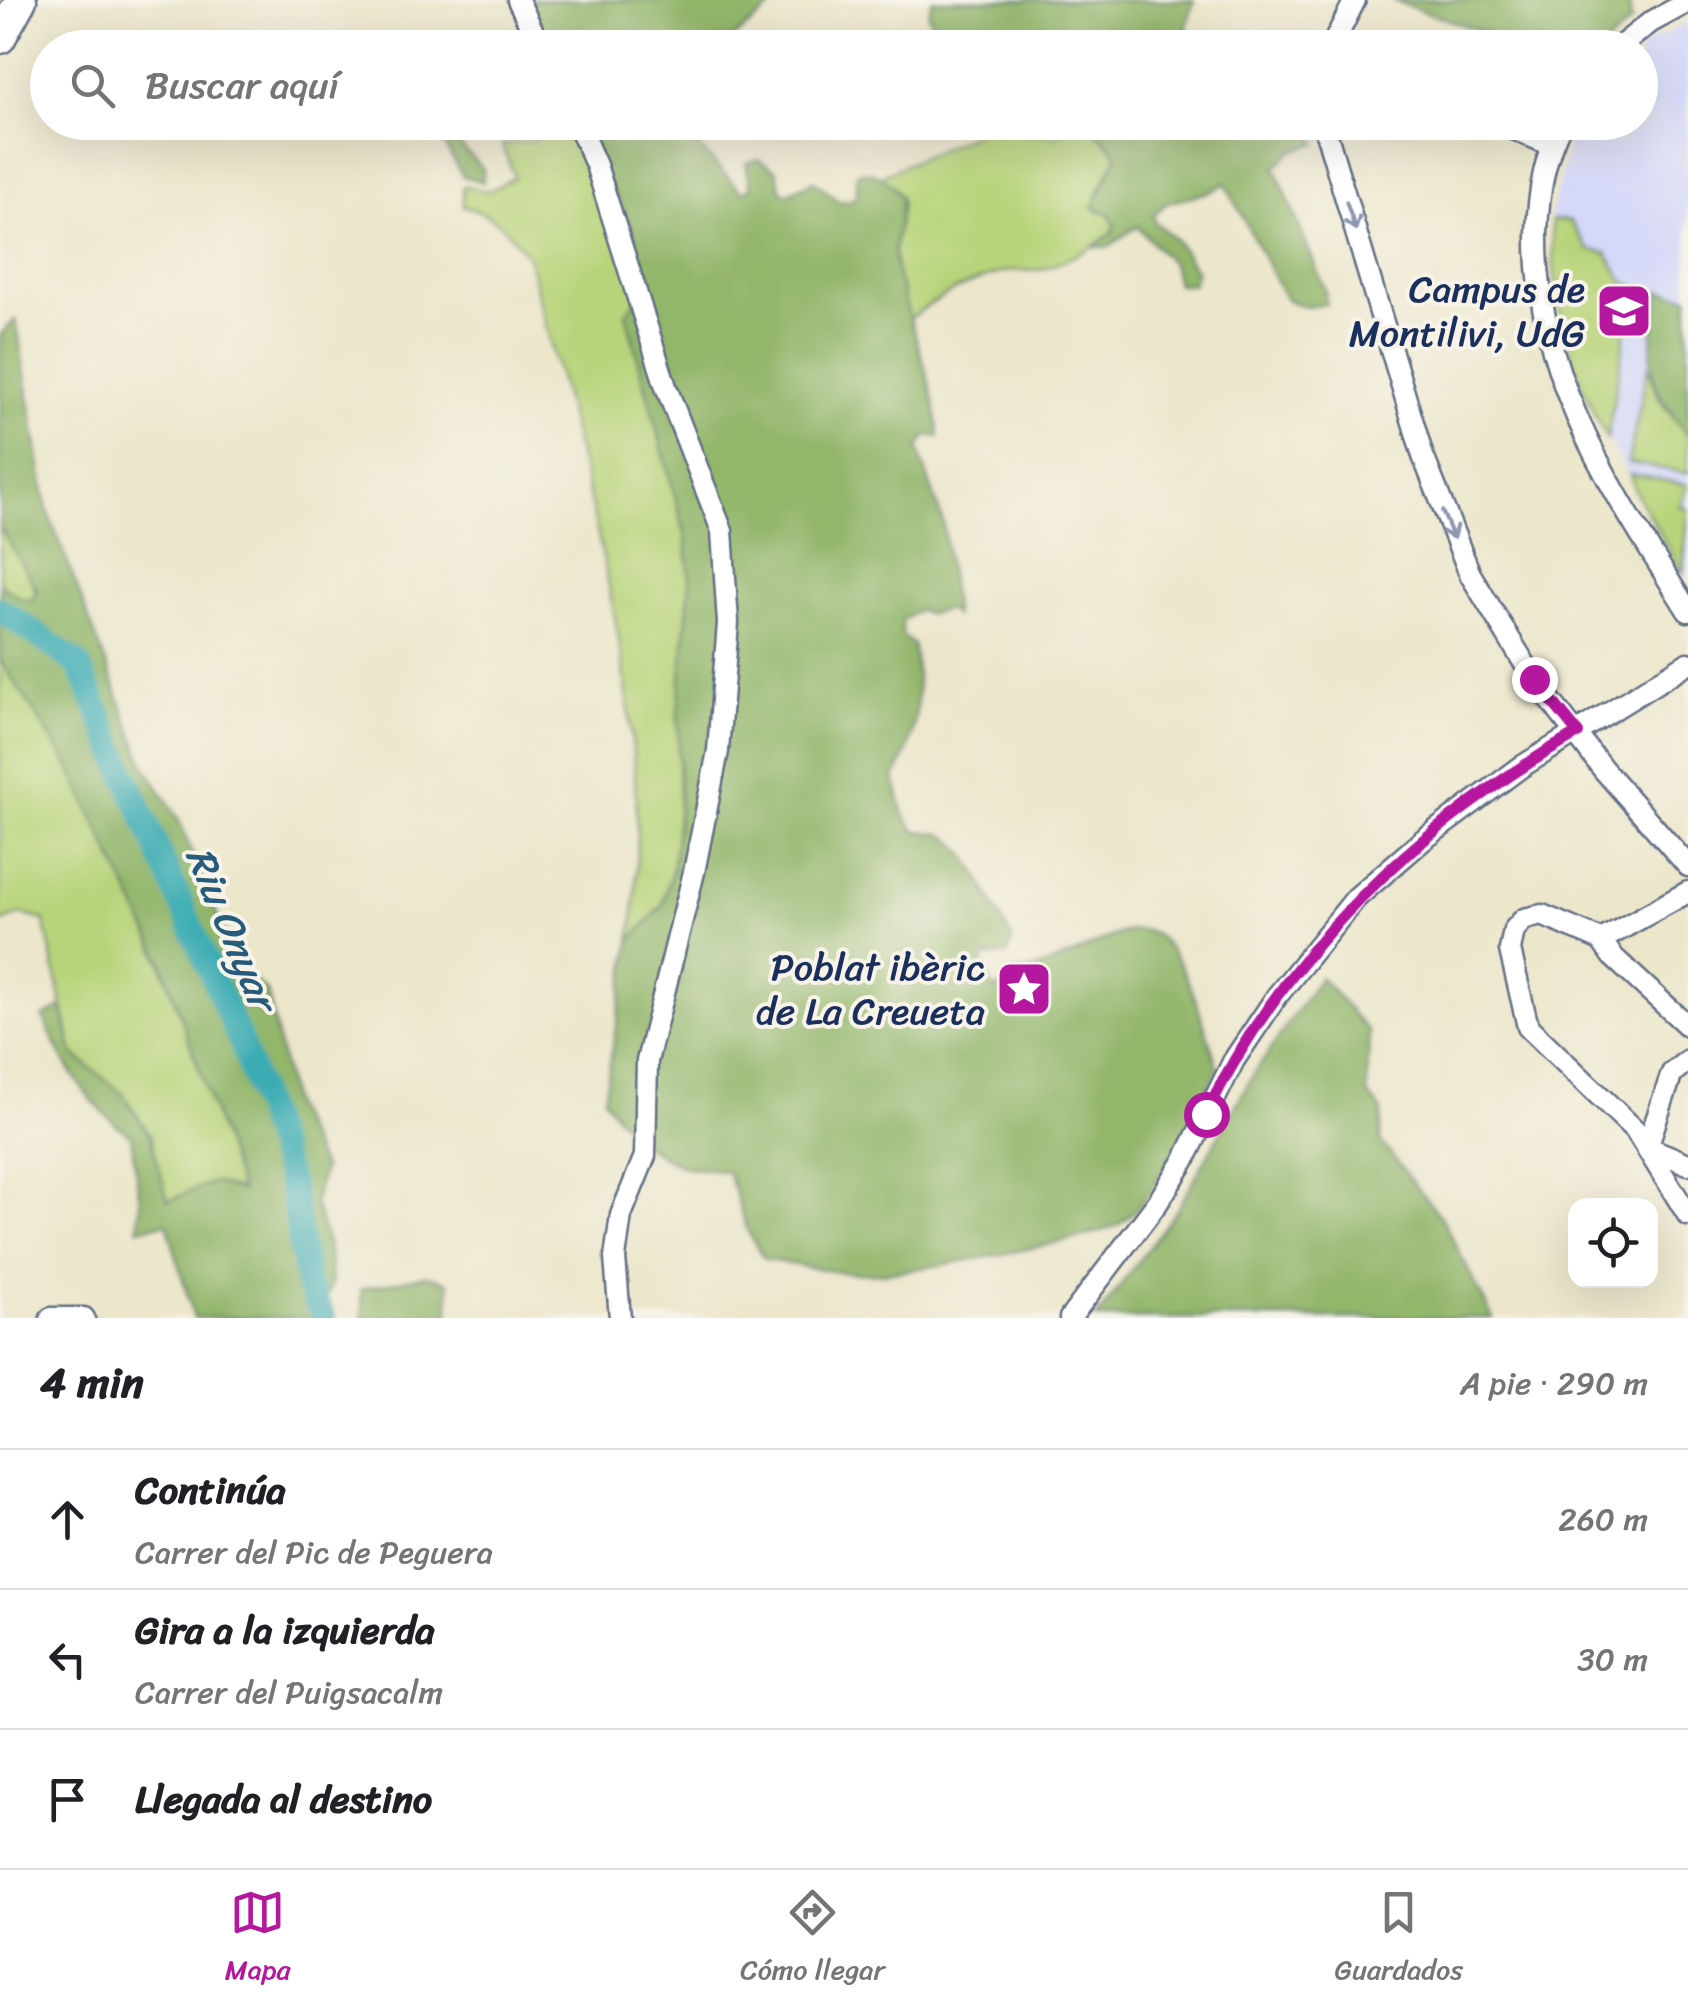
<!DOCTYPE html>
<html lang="es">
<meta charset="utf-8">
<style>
body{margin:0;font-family:Sriracha,sans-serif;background:#f6f6f6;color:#202124}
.controls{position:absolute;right:30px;bottom:30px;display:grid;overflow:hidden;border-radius:20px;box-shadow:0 10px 40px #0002}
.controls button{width:90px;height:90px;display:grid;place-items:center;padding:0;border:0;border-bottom:2px solid #e0e0e0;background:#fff;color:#202124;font:50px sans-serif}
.stop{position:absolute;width:30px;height:30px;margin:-22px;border:8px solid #b5179e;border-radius:50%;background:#fff}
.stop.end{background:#b5179e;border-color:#fff;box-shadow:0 2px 10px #0008}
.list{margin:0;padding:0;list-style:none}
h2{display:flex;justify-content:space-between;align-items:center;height:130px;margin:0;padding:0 40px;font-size:42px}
h2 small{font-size:32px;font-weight:400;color:#757577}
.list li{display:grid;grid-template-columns:65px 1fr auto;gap:30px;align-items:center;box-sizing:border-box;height:140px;padding:0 40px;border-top:2px solid #e0e0e0}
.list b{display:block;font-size:38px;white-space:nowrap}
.list p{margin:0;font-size:32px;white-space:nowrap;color:#757577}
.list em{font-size:32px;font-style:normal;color:#757577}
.icon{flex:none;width:55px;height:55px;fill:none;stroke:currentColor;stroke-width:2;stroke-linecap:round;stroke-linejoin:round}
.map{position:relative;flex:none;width:1688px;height:1318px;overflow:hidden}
.search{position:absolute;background:#fff;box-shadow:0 10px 40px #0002;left:30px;right:30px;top:30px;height:110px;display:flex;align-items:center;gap:25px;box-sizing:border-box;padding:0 35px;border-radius:55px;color:#757577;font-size:38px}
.sheet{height:550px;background:#fff}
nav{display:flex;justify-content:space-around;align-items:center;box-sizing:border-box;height:140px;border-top:2px solid #e0e0e0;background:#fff;font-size:28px;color:#757577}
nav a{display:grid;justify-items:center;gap:5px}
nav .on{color:#b5179e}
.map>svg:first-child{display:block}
.built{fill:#d4d8f9}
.green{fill:#b8d47a;stroke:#6a826c;stroke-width:2.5}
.forest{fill:#92b66a;stroke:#567264;stroke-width:2.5}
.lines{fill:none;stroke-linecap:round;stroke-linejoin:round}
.river{stroke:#3bacb4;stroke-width:25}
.minor-casing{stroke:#646f84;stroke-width:25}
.highway-casing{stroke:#646f84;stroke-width:35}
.minor{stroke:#fff;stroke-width:20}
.highway{stroke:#fff;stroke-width:30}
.oneway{stroke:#8d97ae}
.route{stroke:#b5179e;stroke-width:12}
.labels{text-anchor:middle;stroke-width:8;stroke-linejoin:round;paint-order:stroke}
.poi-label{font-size:38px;fill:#1b2f5e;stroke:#f7f3e8;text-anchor:end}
.water-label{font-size:40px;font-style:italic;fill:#265b7c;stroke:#f7f3e8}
</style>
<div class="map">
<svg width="1688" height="1318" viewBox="0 0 1688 1318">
<rect width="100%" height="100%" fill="#f7f3e8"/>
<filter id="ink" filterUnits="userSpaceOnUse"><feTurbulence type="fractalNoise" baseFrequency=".01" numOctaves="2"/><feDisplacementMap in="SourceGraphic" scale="20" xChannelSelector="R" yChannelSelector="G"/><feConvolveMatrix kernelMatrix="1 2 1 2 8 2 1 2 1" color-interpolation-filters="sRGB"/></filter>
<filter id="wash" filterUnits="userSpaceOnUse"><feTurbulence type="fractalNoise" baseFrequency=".0048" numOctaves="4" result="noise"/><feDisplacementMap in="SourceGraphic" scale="40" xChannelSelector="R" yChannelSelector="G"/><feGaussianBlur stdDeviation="2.25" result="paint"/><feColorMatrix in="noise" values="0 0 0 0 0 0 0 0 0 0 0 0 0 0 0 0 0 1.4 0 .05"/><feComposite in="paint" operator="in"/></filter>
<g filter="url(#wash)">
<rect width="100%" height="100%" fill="#ece6cb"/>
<path class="built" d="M1688,22V581L1590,407L1576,370L1557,295L1551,213L1571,134L1580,123L1640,122L1639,47Z"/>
<path class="green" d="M552,123H577L631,226L650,285L626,313L686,537L690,582L678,711L679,804L673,868L662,906L631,940C659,709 583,480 529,258C511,233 494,213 463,206V186L489,191L515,177L502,145L536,140Z
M997,123H1020V131L1056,136L1075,123H1089L1118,155L1098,192L1097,210L1108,213L1116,224C1111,242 1050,270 1031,271C1023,271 1016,269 1008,271C975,279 936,297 910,319C895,285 887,241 902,205L881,176Z
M1552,220L1570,221L1589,250L1606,253L1625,283L1634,285L1607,439C1571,372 1551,297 1552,220Z
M1648,367L1661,402L1688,435V473L1628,463Z
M1630,474L1688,485L1681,507L1688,509L1683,573L1635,491Z
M0,527C13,546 41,576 34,600L22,599L0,584Z
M0,660C120,816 178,1009 241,1191L213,1182L168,1201L150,1135L122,1093L73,1054L44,920L21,914L0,923Z"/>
<path class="forest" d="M518,0H780L721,48L541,47Z
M932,0H1194L1186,30L1230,47H1005L997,37L985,44H972L963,30L939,43L928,14Z
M1392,0H1629L1631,22L1604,47H1526Z
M431,123H447L458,143L483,169V182L463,176Z
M577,123H646L645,127L665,123L700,148L742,192L751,188L746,163L758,159L777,171L780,189L786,194L814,181L840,202L852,200L857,195V173C874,168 892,182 900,197C905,207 892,242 894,258C905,318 934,376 939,437L927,435L918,449L943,522L954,615L947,609L928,614L918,610L902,620V635L913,645C921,693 919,735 894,778L904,815L914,830C924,833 936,831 946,836C972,850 994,911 1012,938L1008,954L985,957L982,963L994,990L1006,984L1015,971C1033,974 1051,963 1067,957C1089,949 1117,929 1141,930C1182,931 1207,1036 1218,1069C1194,1111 1159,1198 1119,1224C1093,1240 913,1272 878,1273C839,1275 802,1266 764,1259L748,1232L728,1173C712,1165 697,1171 681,1165C651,1155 620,1124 604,1098L631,940L662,906L673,868L679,804L678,711L690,582L686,537L626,313L649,285L631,226Z
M1089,123H1299L1318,143L1294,150L1275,167L1325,290L1326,304L1307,307L1286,300L1225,183L1212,191L1167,203L1153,215L1155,222L1176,240L1196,271L1193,284H1177L1172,264L1137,226L1108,247H1094L1113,232L1115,224L1108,213L1093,207L1118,155Z
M1660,291L1688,296V435C1640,376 1649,362 1660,291Z
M16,319L47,509L145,766L178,818L239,969L267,991L292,1106L323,1169L314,1202L329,1249L331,1285L318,1318H194L167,1223L138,1229L140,1201L131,1136C88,1106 63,1064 43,1017L62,1007L73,1054L122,1093L150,1135L168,1201L213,1182L241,1191L161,959L68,764L0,660V584L22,599H34L37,590L0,527V335Z
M1320,977L1369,1032L1367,1093L1382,1111L1380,1141L1442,1219L1493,1318H1096L1178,1208L1252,1077Z
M428,1275L449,1283V1318H363L361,1289Z"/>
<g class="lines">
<path class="river" d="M0,609L78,664L242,1045L291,1186L307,1283L324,1318"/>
</g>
</g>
<g filter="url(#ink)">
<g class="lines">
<g class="minor-casing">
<path id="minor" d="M518,0L541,48
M1331,48L1355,0
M1618,48L1651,22L1688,2
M577,122L596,165L666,387L722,531L728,623L718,751L694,872L647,1061L645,1156L621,1215L615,1258L620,1318
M1323,122L1423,456L1470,574L1534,679L1603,769L1688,866
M1497,122L1551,145
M1562,122C1544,156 1538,195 1537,234C1535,380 1614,492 1688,611
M1601,940L1688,892
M1688,1026L1612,956L1601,940L1542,915L1524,919L1514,930L1510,950L1528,1027L1636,1131L1688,1215
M1688,1060L1672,1073L1647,1147L1688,1164
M51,1318H84
M1070,1318L1158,1202L1184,1161L1234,1060L1277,996L1356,898L1423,840L1521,767L1688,663"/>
</g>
<g class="highway-casing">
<path id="highway" d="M0,38L21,0"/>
</g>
<use href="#minor" class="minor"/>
<use href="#highway" class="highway"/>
</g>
<defs><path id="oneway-shaft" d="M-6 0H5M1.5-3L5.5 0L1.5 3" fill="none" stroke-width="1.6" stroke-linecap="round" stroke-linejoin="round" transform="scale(2.5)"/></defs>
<g class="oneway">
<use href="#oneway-shaft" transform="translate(1351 216) rotate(71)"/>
<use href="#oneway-shaft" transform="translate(1448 525) rotate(67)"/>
</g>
</g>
<g class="lines" filter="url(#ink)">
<path class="route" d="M1206,1114C1286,949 1421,823 1578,733L1534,679"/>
</g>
<defs>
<g id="university-square" transform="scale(2.875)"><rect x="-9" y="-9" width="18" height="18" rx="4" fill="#b5179e" stroke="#f7f3e8"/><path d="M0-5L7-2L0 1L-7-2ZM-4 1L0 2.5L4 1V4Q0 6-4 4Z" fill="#fff"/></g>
<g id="sight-square" transform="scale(2.875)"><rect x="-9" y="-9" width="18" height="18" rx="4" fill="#b5179e" stroke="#f7f3e8"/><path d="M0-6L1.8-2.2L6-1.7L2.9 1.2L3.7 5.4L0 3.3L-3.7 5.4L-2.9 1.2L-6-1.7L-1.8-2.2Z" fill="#fff"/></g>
</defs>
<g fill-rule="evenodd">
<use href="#university-square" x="1624" y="311"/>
<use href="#sight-square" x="1024" y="989"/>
</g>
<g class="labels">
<g class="poi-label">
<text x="1585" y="302">Campus de<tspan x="1585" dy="44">Montilivi, UdG</tspan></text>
<text x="985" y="980">Poblat ibèric<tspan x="985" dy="44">de La Creueta</tspan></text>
</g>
<g class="water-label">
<text transform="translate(232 928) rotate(67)" y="14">Riu Onyar</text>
</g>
</g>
</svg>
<div class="controls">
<button><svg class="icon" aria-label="locate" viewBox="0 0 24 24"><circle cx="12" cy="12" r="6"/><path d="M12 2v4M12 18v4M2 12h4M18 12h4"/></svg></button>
</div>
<div class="stop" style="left:1206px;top:1114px"></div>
<div class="stop end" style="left:1534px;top:679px"></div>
<div class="search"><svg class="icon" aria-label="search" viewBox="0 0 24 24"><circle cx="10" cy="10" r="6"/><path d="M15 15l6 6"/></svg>Buscar aquí</div>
</div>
<section class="sheet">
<h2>4 min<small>A pie · 290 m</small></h2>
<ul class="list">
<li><svg class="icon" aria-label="ahead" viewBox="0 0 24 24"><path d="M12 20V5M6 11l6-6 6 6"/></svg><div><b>Continúa</b><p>Carrer del Pic de Peguera</p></div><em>260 m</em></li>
<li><svg class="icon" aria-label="left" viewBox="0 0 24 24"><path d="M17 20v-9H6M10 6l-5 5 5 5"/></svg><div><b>Gira a la izquierda</b><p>Carrer del Puigsacalm</p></div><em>30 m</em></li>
<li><svg class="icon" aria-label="arrive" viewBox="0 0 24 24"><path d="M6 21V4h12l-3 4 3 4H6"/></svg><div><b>Llegada al destino</b></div></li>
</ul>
</section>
<nav>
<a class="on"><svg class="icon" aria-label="map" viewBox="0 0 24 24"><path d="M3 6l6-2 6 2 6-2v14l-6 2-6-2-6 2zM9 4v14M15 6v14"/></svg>Mapa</a>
<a><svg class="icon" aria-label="directions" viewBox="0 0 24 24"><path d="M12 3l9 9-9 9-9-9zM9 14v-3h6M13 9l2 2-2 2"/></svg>Cómo llegar</a>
<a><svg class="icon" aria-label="saved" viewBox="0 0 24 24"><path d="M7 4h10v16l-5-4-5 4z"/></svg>Guardados</a>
</nav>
